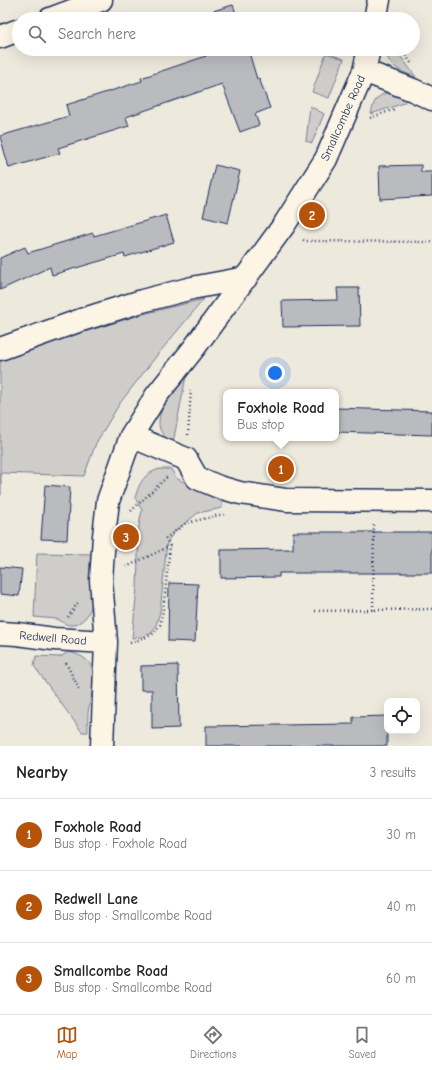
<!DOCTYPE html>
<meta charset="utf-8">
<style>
body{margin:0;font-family:"Comic Neue",sans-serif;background:#f6f6f6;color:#222}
.controls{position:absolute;right:12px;bottom:12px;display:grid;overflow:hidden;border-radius:8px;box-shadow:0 4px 16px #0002}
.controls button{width:36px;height:36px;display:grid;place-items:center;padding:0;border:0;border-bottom:1px solid #e0e0e0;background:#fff;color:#222;font:20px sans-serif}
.you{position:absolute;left:275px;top:373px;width:14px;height:14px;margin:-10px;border:3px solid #fff;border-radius:50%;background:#1a73e8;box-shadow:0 0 0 6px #1a73e833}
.badge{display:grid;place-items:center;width:26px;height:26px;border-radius:50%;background:#b45309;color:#fff;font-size:13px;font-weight:700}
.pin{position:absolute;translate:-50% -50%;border:2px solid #fff;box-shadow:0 1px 4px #0006}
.popup{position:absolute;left:223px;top:389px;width:116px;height:52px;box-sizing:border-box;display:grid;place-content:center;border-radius:8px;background:#fff;filter:drop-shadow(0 1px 3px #0005);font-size:13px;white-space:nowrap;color:#767676}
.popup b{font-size:15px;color:#222}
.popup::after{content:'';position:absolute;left:50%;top:100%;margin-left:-8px;border:8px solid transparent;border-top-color:#fff}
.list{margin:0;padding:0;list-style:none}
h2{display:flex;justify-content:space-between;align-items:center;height:52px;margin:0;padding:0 16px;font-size:17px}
h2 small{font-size:13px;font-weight:400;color:#767676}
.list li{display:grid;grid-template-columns:26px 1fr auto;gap:12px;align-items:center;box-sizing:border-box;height:72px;padding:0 16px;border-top:1px solid #e0e0e0}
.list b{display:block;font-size:15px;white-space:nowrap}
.list p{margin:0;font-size:13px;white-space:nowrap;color:#767676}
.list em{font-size:13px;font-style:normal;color:#767676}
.icon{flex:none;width:22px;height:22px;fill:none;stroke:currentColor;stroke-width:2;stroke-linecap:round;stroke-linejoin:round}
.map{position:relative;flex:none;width:432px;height:746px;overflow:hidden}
.search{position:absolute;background:#fff;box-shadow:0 4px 16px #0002;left:12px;right:12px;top:12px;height:44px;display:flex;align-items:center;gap:10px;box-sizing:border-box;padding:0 14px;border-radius:22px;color:#767676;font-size:15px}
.sheet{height:268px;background:#fff}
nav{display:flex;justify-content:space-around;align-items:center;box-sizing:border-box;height:56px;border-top:1px solid #e0e0e0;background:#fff;font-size:11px;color:#767676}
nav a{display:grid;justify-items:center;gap:2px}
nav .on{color:#b45309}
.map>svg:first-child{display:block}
.green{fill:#cfcdca;stroke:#757e94}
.building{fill:#babbbe;stroke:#1b2f5e}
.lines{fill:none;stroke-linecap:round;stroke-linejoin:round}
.minor-casing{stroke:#1b2f5e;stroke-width:25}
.secondary-casing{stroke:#1b2f5e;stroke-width:25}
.path{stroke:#1b2f5e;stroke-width:2.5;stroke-dasharray:1 3;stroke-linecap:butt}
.minor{stroke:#fcf5e5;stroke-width:22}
.secondary{stroke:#fcf5e5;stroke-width:22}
.labels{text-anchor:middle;stroke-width:4;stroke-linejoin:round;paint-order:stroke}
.street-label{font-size:12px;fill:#1b2f5e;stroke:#fcf5e5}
</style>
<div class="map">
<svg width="432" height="746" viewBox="0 0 432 746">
<rect width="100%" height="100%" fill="#eee9dd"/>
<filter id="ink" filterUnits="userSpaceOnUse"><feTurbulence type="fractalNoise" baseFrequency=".025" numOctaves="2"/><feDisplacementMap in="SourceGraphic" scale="8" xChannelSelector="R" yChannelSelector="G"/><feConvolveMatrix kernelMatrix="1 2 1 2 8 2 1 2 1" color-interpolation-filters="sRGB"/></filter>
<g filter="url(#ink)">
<path class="green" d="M391,49H395L416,77C405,73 395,70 388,59Z
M326,53L344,59L329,98L312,92Z
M388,92L407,97L404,103L371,114C374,101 375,97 388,92Z
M310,106L324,114L312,143L306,141Z
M204,299L158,354L120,403L96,443L84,476L1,473V495H0V361L18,352L147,313Z
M187,371L173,443C140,425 174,391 187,371Z
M160,469H171L176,478L222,502V508L198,513L175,531L167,542L160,612L156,625L152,633L142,637L132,638L137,588L139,525L142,510L135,498C139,483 144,473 160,469Z
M37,553L93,554C93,575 101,620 72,625C65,626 62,620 56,619C49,618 41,618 34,617Z
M68,652C101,658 95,682 89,707C87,714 88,724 88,732H82L34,666L36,656L60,657Z"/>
<path class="building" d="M233,5L238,19H205L203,14Z
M204,49H248L257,79L259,78L270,108L255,114L259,125L240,132L222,84L126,117L129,126L58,148L60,153L9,168L0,136L69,116L66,105L142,81L141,78L206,56Z
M215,165L240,171L228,223L203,217Z
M421,165V172H432V196L380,199L379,166Z
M166,215L174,242L125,257L124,254L52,275L50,267L0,290V258L25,247L28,253L93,233L94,236Z
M337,288H359L360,326L283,327L282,301L338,300Z
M336,408L432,411V435L336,432Z
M45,485L70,487L67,540L41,539Z
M293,532H432V573H279V577L221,578V550L293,549Z
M0,567L22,569L19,596L0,594Z
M169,583L198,584L195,642L168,641Z
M178,665L179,728L152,729V690H141V666Z
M387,716V746H206V726L353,724V717Z"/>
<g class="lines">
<g class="minor-casing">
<path id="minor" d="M375,19L379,0
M364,71L413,90L432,99
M0,349L81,320L142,301L192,288L246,278
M131,436L186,459L197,478L219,487L240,493L286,500L432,501
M0,633L17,634L54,639L106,642
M102,746L106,642L101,580L104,536L108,501L131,436L156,396L194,348L284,225L326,159L364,71L369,49"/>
</g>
<g class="secondary-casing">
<path id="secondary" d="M50,19L101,0
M0,37L19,30"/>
</g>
<path class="path" d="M401,49L412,64
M370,118L395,109
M303,240L305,241L432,242
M188,435L191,390
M131,511L168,476
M126,567L170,546
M373,610L374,523
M315,611L432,609
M68,617L79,601
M130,643L152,635L160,625L163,610L170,546L166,538L186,523L224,514
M66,663L80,691"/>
<use href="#minor" class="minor"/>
<use href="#secondary" class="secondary"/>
</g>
</g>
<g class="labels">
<g class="street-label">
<text transform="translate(343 118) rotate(-66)" y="4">Smallcombe Road</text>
<text transform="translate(53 638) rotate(5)" y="4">Redwell Road</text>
</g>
</g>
</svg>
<div class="controls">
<button><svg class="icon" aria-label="locate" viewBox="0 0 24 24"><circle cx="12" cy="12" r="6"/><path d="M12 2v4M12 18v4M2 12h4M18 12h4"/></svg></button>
</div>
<div class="you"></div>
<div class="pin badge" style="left:281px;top:469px">1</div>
<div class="popup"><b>Foxhole Road</b>Bus stop</div>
<div class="pin badge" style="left:312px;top:215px">2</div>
<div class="pin badge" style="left:126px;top:537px">3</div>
<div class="search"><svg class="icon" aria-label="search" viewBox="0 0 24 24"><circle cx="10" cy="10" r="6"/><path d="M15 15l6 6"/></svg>Search here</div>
</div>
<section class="sheet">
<h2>Nearby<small>3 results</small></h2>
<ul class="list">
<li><span class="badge">1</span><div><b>Foxhole Road</b><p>Bus stop · Foxhole Road</p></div><em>30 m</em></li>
<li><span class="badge">2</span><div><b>Redwell Lane</b><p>Bus stop · Smallcombe Road</p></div><em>40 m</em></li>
<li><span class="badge">3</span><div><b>Smallcombe Road</b><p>Bus stop · Smallcombe Road</p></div><em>60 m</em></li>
</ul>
</section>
<nav>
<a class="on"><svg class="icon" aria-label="map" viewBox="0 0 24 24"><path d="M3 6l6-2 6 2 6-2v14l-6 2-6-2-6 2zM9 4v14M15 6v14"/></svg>Map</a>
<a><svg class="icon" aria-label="directions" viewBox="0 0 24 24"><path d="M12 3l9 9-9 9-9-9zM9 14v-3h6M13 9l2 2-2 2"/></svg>Directions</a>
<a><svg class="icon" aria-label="saved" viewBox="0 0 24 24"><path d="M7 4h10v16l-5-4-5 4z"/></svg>Saved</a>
</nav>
